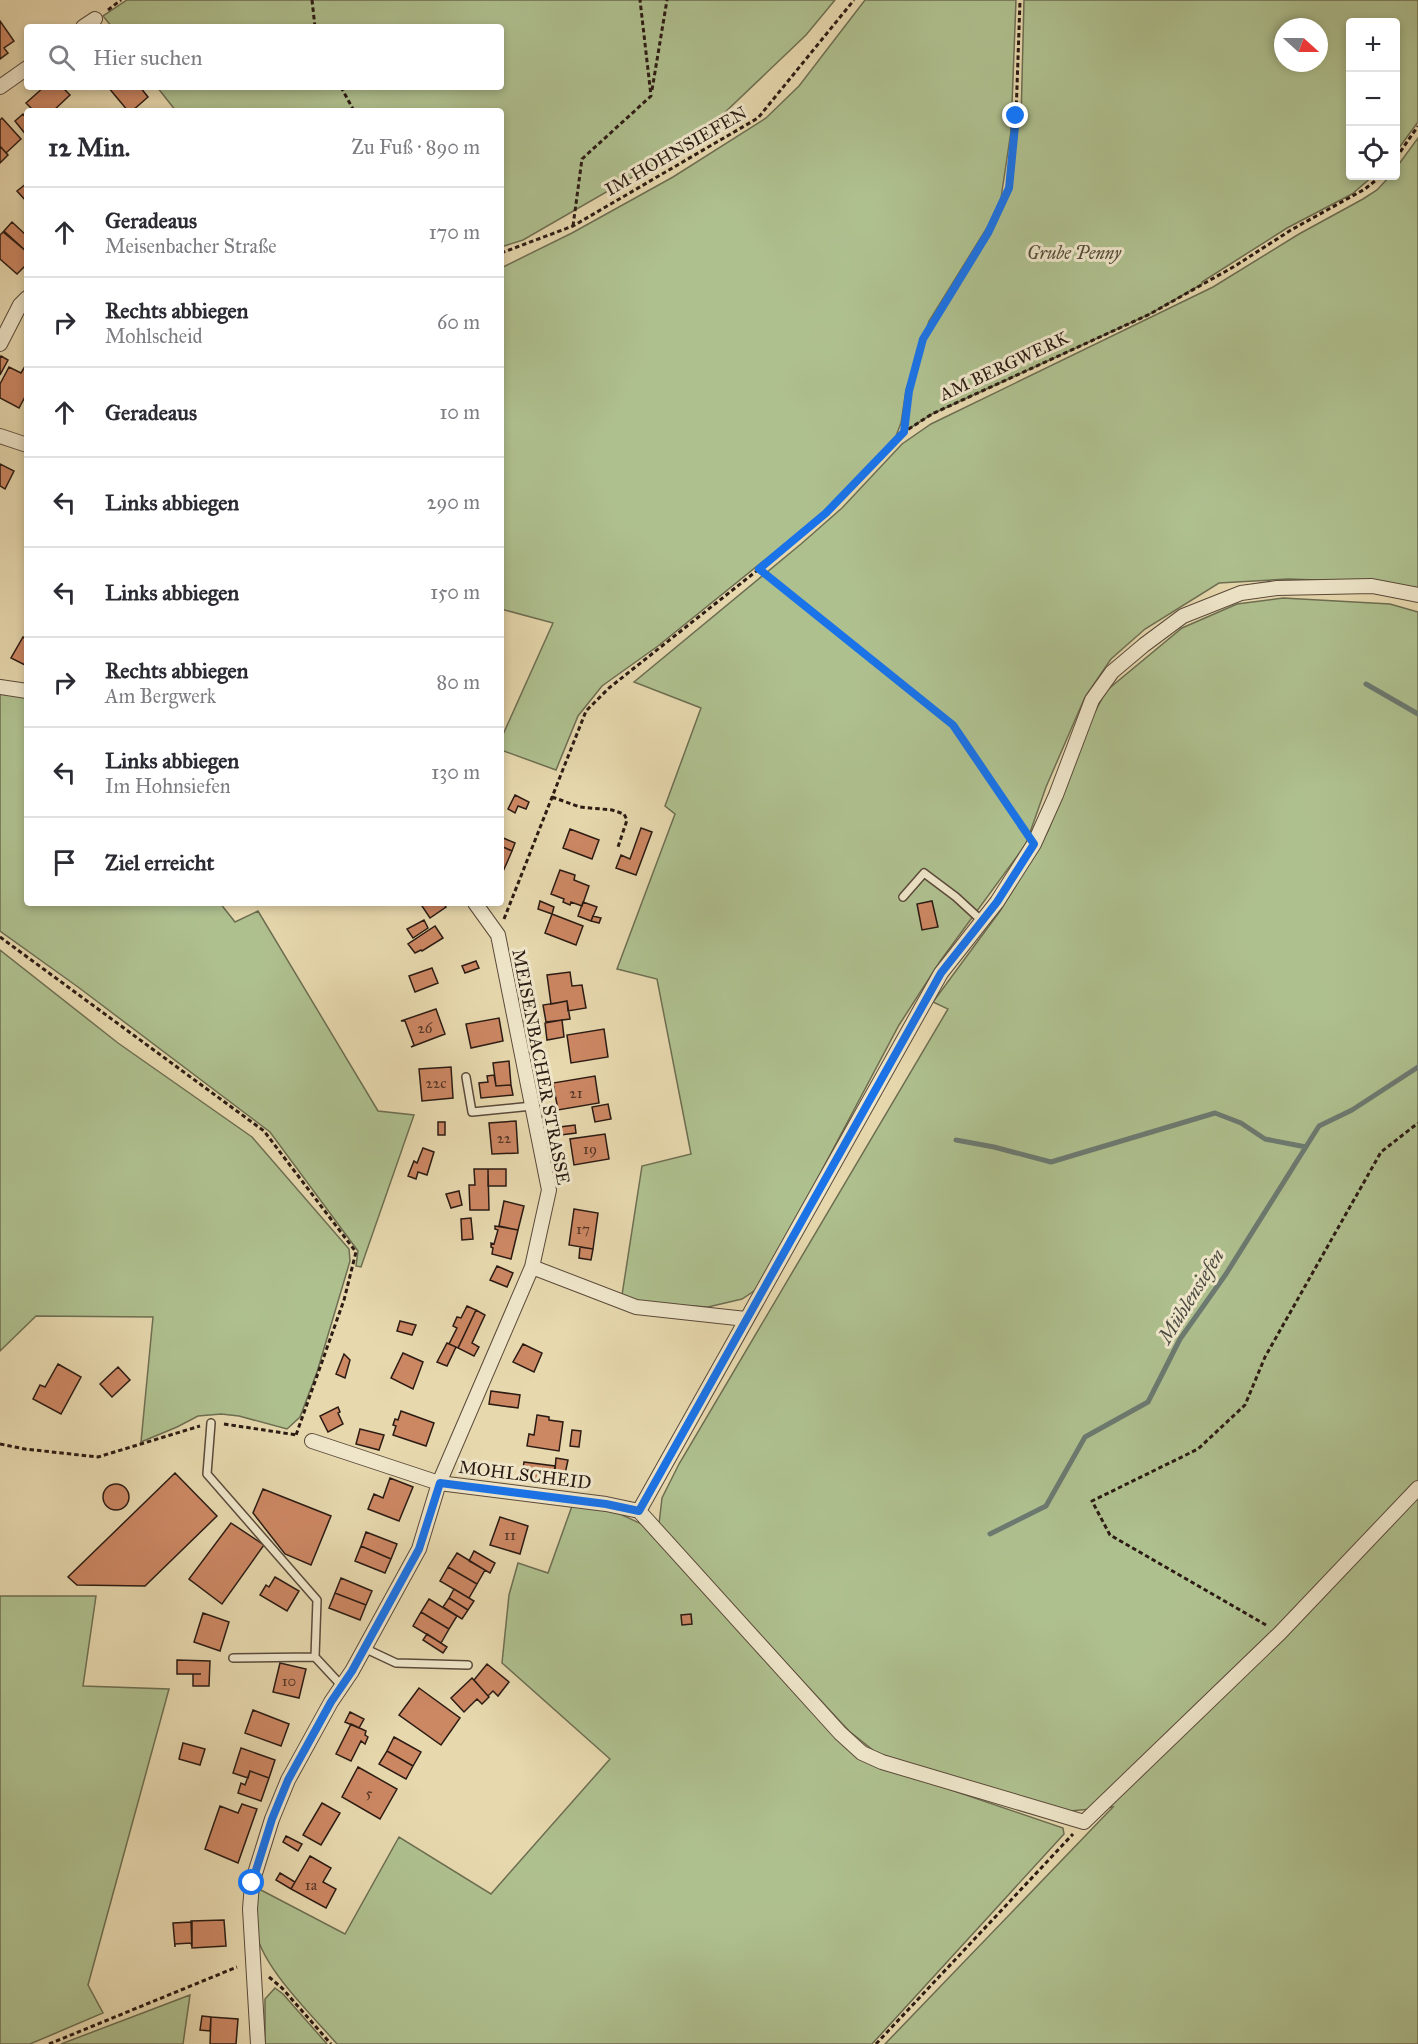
<!DOCTYPE html>
<html lang="de">
<meta charset="utf-8">
<style>
body{margin:0;font-family:"IM FELL Great Primer",serif;background:#f7f7f7;color:#2b2b33}
.controls{position:absolute;right:18px;top:18px;display:grid;overflow:hidden;border-radius:6px;box-shadow:0 3px 9px #0003}
.controls button{width:54px;height:54px;display:grid;place-items:center;padding:0;border:0;border-bottom:2px solid #e1e1e2;background:#fff;color:#2b2b33;font:30px sans-serif}
.compass{position:absolute;left:1274px;top:18px;width:54px;height:54px;border-radius:50%;background:#fff;box-shadow:0 3px 9px #0003;rotate:111deg}
.stop{position:absolute;width:18px;height:18px;margin:-14px;border:4px solid #1a73e8;border-radius:50%;background:#fff}
.stop.end{background:#1a73e8;border-color:#fff;box-shadow:0 2px 6px #0008}
.list{margin:0;padding:0;list-style:none}
h2{display:flex;justify-content:space-between;align-items:center;height:78px;margin:0;padding:0 24px;font-size:26px}
h2 small{font-size:20px;font-weight:400;color:#7c7c81}
.list li{display:grid;grid-template-columns:39px 1fr auto;gap:18px;align-items:center;box-sizing:border-box;height:90px;padding:0 24px;border-top:2px solid #e1e1e2}
.list b{display:block;font-size:22px;white-space:nowrap}
.list p{margin:0;font-size:20px;white-space:nowrap;color:#7c7c81}
.list em{font-size:20px;font-style:normal;color:#7c7c81}
.icon{flex:none;width:33px;height:33px;fill:none;stroke:currentColor;stroke-width:2;stroke-linecap:round;stroke-linejoin:round}
.map{position:relative;flex:none;width:1418px;height:2044px;overflow:hidden}
.search{position:absolute;background:#fff;box-shadow:0 3px 9px #0003;left:24px;top:24px;width:480px;height:66px;display:flex;align-items:center;gap:15px;box-sizing:border-box;padding:0 21px;border-radius:6px;color:#7c7c81;font-size:22px}
.panel{position:absolute;background:#fff;box-shadow:0 3px 9px #0003;left:24px;top:108px;width:480px;height:798px;border-radius:6px}
.map>svg:first-child{display:block}
.green{fill:#afc08f;stroke:#6d6e51;stroke-width:1.5;fill-rule:evenodd}
.lines{fill:none;stroke-linecap:round;stroke-linejoin:round}
.stream{stroke:#6c7a71;stroke-width:5}
.building{fill:#cc8763;stroke:#2b1b13;stroke-width:1.5}
.service-casing{stroke:#5a4a3a;stroke-width:10}
.minor-casing{stroke:#5a4a3a;stroke-width:16}
.path{stroke:#2b1b13;stroke-width:3;stroke-dasharray:4.5 3;stroke-linecap:butt}
.service{stroke:#efe6ca;stroke-width:7}
.minor{stroke:#efe6ca;stroke-width:14}
.route{stroke:#1a73e8;stroke-width:8}
.labels{text-anchor:middle;stroke-width:6;stroke-linejoin:round;paint-order:stroke}
.number-label{font-size:15px;fill:#533627}
.street-label{font-size:18px;fill:#2b1b13;stroke:#efe6ca}
.park-label{font-size:18px;font-style:italic;fill:#534d38;stroke:#efe6ca}
.water-label{font-size:20px;font-style:italic;fill:#4b4a42;stroke:#efe6ca}
</style>
<div class="map">
<svg width="1418" height="2044" viewBox="0 0 1418 2044">
<rect width="100%" height="100%" fill="#e7d8ae"/>
<filter id="stains"><feTurbulence type="fractalNoise" baseFrequency=".00333" numOctaves="4"/><feColorMatrix values="0 0 0 0 .2 0 0 0 0 .09 0 0 0 0 .02 0 0 0 .5 -.17"/></filter>
<radialGradient id="worn" r=".72"><stop offset=".6" stop-color="#630" stop-opacity="0"/><stop offset="1" stop-color="#630" stop-opacity=".3"/></radialGradient>
<path class="green" d="M127,0H835L806,35L695,141L523,240L501,247V111H176L157,87H501V27H112L103,16Z
M865,0H1016L1011,131L1001,198L988,226L929,321L906,390L901,423L896,436L844,492L813,521L658,646L602,686L578,716L556,770L501,750V739L553,623L501,609V268L572,233L673,177L766,118L799,86Z
M1024,0H1418V122L1396,152V22H1350V176H1373L1352,194L1287,228L1202,282V284L1150,314L932,414L904,432L909,391L923,339L988,233L1009,188L1016,116L1021,120ZM1283,27H1319V63H1283Z
M1418,138V588L1374,582L1288,579L1219,583L1145,629L1111,659L1085,697L1046,787L1026,844L941,960L899,1025L760,1287L742,1299L708,1307L644,1303L622,1295L642,1166L691,1154L657,979L617,969L675,814L665,806L701,708L634,682L801,544L842,508L902,444L931,424L1213,287L1299,234L1363,199L1377,190L1390,176H1396V168Z
M1283,598L1390,604L1418,612V2044H885L1113,1807L1070,1811L878,1754L849,1731L674,1542L659,1524L662,1498L679,1464L948,1009L933,1002L1000,911L1048,831L1086,729L1106,691L1182,628L1237,604Z
M0,694L27,697V903H220L235,922L258,911L378,1111L414,1115L361,1267L356,1266L358,1251L270,1132L78,987L0,931Z
M0,950L118,1043L252,1137L349,1249L350,1261L317,1372L300,1417L287,1429L239,1416L221,1414L198,1416L177,1427L141,1442L153,1317L36,1316L0,1351Z
M572,1506L609,1509L646,1526L869,1762L1063,1828L1064,1834L872,2044H337C312,2015 258,1964 255,1926C255,1914 257,1901 259,1889L345,1934L399,1837L491,1894L610,1759L502,1663L509,1595L518,1563L548,1573Z
M96,1596L83,1686L169,1689L88,1985L103,2013L30,2044H0V1596Z
M275,1988L283,1994L327,2044H265V1999Z
M190,1995L183,2044H61Z"/>
<g class="lines">
<path class="stream" d="M1366,684L1418,714
M956,1140L994,1147L1051,1162L1215,1113L1241,1123L1265,1139L1306,1147
M990,1534L1046,1506L1085,1437L1148,1402L1180,1339L1226,1274L1319,1126L1352,1110L1418,1067"/>
</g>
<path class="building" d="M0,21L14,41L4,48L8,53L0,59Z
M44,87H62L70,95L53,111H34L26,103Z
M108,87H140L148,97L132,111H128Z
M23,114L27,119V136L15,121Z
M2,118L21,139L6,153L0,146V120Z
M0,146L8,155L0,163Z
M27,183V202L17,191Z
M12,222L27,236V252L4,231Z
M3,232L27,252V264L17,274L0,259V235Z
M1,356L8,360L0,375V358Z
M27,363V393L19,408L0,398V384L9,367L21,373Z
M0,464L14,471L5,489L0,486Z
M23,637L27,639V666L11,658Z
M515,795L529,802L526,809L518,806L515,813L508,809Z
M641,828L652,832L636,875L616,868L621,855L630,859Z
M570,829L599,840L592,859L563,848Z
M501,837L515,843L512,851L501,846Z
M501,846L512,851L501,876Z
M560,870L575,875L574,880L589,886L582,906L571,902L570,905L563,902L564,899L551,894Z
M540,901L554,907L552,914L538,909Z
M932,901L938,927L922,930L917,904Z
M583,902L597,907L591,921L578,916Z
M420,903H443L446,907L430,918Z
M552,914L583,926L576,945L545,933Z
M593,916L601,918L599,923L591,921Z
M424,920L428,928L413,938L407,929Z
M435,926L443,938L422,951L421,950L415,953L408,944Z
M476,961L479,968L465,973L462,966Z
M432,968L438,983L415,992L409,976Z
M570,972L572,986L582,985L586,1008L568,1011L567,1001L551,1004L547,975Z
M567,1001L570,1019L546,1022L543,1005Z
M436,1009L445,1034L411,1047L414,1045L405,1021H401Z
M499,1018L503,1041L471,1048L466,1024Z
M562,1020L564,1037L547,1040L545,1023Z
M604,1029L608,1057L571,1063L567,1035Z
M509,1061L511,1085L496,1086L493,1063Z
M451,1067L453,1098L422,1101L419,1069Z
M494,1075L496,1086L511,1085L513,1095L481,1098L479,1083L488,1082L487,1076Z
M595,1076L599,1103L558,1110L553,1083Z
M608,1104L611,1119L595,1122L592,1107Z
M516,1121L518,1153L492,1154L489,1123Z
M438,1122H445V1135H438Z
M575,1125L576,1133L561,1135L560,1127Z
M605,1134L609,1159L574,1165L570,1139Z
M423,1148L434,1152L427,1175L418,1172L416,1179L408,1176L414,1161L417,1163Z
M474,1169H488L489,1210H470L469,1185H475Z
M488,1169H506V1186H488Z
M459,1191L462,1205L451,1208L446,1194Z
M504,1201L524,1206L518,1230L499,1226Z
M574,1209L598,1213L593,1249L569,1245Z
M471,1218L473,1239L462,1240L461,1219Z
M495,1226L518,1230L511,1259L492,1254L493,1248L491,1247V1243L494,1244L498,1230L495,1229Z
M580,1247L593,1249L591,1260L579,1258Z
M497,1266L513,1273L507,1287L490,1280Z
M467,1306L476,1310L458,1348L449,1344L457,1328L453,1326L457,1317L461,1318Z
M476,1310L485,1315L472,1343L479,1347L474,1356L458,1348Z
M400,1321L416,1325L412,1335L397,1331Z
M447,1343L456,1347L447,1366L437,1362Z
M523,1344L542,1353L534,1372L513,1362Z
M403,1353L423,1362L413,1389L391,1378Z
M344,1354L350,1360L345,1378L336,1374Z
M58,1364L81,1377L61,1414L33,1399L40,1385L45,1387Z
M118,1367L130,1380L112,1397L100,1384Z
M491,1391L520,1395L518,1408L489,1404Z
M338,1407L340,1412L338,1413L343,1424L328,1432L320,1416Z
M401,1411L434,1423L426,1446L393,1435L396,1426L393,1425L395,1419L398,1420Z
M537,1415L549,1417V1420L563,1422L559,1451L527,1446L529,1434L534,1435Z
M360,1429L384,1435L379,1450L356,1444Z
M572,1430L581,1431L579,1447L570,1446Z
M556,1458L568,1460L565,1474L558,1473V1471L555,1470Z
M524,1462L555,1466L553,1481L522,1477Z
M175,1473L217,1516L145,1586L77,1585L68,1577Z
M390,1478L413,1487L399,1521L368,1509L374,1494L383,1498Z
M103 1497a13 13 0 1 1 26 0a13 13 0 1 1-26 0Z
M263,1489L331,1516L311,1565L285,1554L253,1513Z
M500,1517L528,1526L520,1554L490,1545Z
M231,1523L264,1545L222,1604L189,1579Z
M366,1532L397,1544L391,1559L361,1546Z
M361,1546L391,1559L385,1573L355,1561Z
M474,1551L495,1563L490,1573L469,1561Z
M457,1553L485,1570L477,1584L448,1567Z
M448,1567L477,1584L469,1598L440,1581Z
M275,1577L299,1591L287,1611L260,1595L266,1585L269,1587Z
M341,1578L372,1591L366,1605L335,1593Z
M454,1589L474,1601L468,1610L449,1598Z
M335,1593L366,1605L360,1620L329,1608Z
M449,1598L468,1610L462,1619L443,1607Z
M429,1599L457,1616L449,1629L421,1612Z
M421,1612L449,1629L441,1643L413,1626Z
M203,1613L229,1622L220,1651L194,1642Z
M691,1614L692,1624L682,1625L681,1615Z
M427,1634L447,1647L443,1653L423,1640Z
M177,1660L210,1661L209,1686H193V1674H201H177Z
M280,1663L306,1669L299,1698L273,1692Z
M487,1664L509,1682L498,1696L493,1691L488,1696L474,1680Z
M472,1678L489,1697L482,1704L477,1699L464,1712L451,1698Z
M419,1688L460,1718L441,1745L399,1715Z
M253,1710L289,1724L281,1746L245,1733Z
M350,1712L364,1719L359,1728L345,1722Z
M351,1724L366,1731L365,1735L368,1737L365,1744L361,1741L351,1761L336,1754Z
M394,1737L421,1752L413,1766L387,1751Z
M183,1743L205,1749L200,1765L179,1759Z
M241,1748L275,1760L269,1778L250,1771L248,1778L233,1773Z
M387,1751L413,1766L406,1779L379,1764Z
M358,1767L397,1789L380,1819L342,1797Z
M250,1771L269,1778L261,1801L238,1793L241,1783L245,1785Z
M322,1803L340,1813L321,1845L303,1835Z
M242,1804L257,1809L238,1863L205,1849L220,1806L238,1813Z
M286,1836L302,1844L298,1851L283,1842Z
M310,1856L331,1868L323,1882L336,1889L326,1908L291,1889Z
M280,1873L295,1882L291,1889L276,1880Z
M224,1920L226,1946L192,1948L191,1921Z
M192,1922V1947L191,1943L175,1944V1947L173,1923Z
M202,2016L211,2017L210,2031L200,2030Z
M211,2017L238,2019L236,2044H210Z"/>
<g class="lines">
<g class="service-casing">
<path id="service" d="M903,897L924,873L956,897L982,921
M466,1077L472,1112L532,1106
M211,1423L207,1474L317,1600L315,1657L341,1685
M364,1648L396,1663L468,1665
M233,1658L315,1657"/>
</g>
<g class="minor-casing">
<path id="minor" d="M83,27L95,19
M0,87L27,68
M0,344L20,305L27,298
M0,436L27,445
M0,687L27,691
M532,1267L636,1307L746,1319
M312,1441L439,1483L606,1504L639,1511L840,1733L862,1753L882,1762L1084,1822L1280,1633L1418,1488
M639,1511L941,973L997,902L1034,844L1056,795L1092,700L1112,672L1144,645L1183,616L1241,593L1277,588L1372,586L1418,595
M258,2044L250,1909L252,1883L272,1819L288,1780L331,1702L352,1671L419,1549L439,1483L532,1267L549,1190L498,935L475,903"/>
</g>
<path class="path" d="M312,0L315,27
M108,10L121,0
M341,87L354,111
M652,90L667,0
M1396,158L1418,126
M573,226L582,159L651,96L640,0
M501,253L573,226L758,118L854,0
M905,432L909,391L923,339L988,233L1009,188L1016,116L1020,0
M759,569L953,725L1023,828
M552,797L580,807L612,810L624,814L627,820L618,847
M504,919L586,711L609,688L759,569L826,513L904,432L932,414L1150,314L1235,266L1291,230L1365,189L1381,176
M0,937L264,1131L356,1252L344,1300L296,1435
M224,1424L297,1435
M0,1444L25,1449L98,1457L200,1426
M1266,1625L1110,1535L1092,1501L1198,1449L1245,1405L1265,1357L1381,1152L1418,1123
M269,1977L282,1988L331,2044
M49,2044L237,1967
M876,2044L1073,1834"/>
<use href="#service" class="service"/>
<use href="#minor" class="minor"/>
</g>
<g class="lines">
<path class="route" d="M252,1883L272,1819L288,1780L331,1702L352,1671L419,1549L440,1483L606,1504L639,1511L941,973L997,902L1034,844L953,725L759,569L826,513L904,432L909,391L923,339L988,233L1009,188L1016,116"/>
</g>
<g class="labels">
<g class="number-label">
<text x="425" y="1033">26</text>
<text x="436" y="1088">22c</text>
<text x="576" y="1098">21</text>
<text x="504" y="1143">22</text>
<text x="590" y="1154">19</text>
<text x="583" y="1234">17</text>
<text x="510" y="1540">11</text>
<text x="289" y="1686">10</text>
<text x="369" y="1798">5</text>
<text x="311" y="1890">1a</text>
</g>
<g class="street-label">
<text transform="translate(676 151) rotate(-30)" y="6">IM HOHNSIEFEN</text>
<text transform="translate(1004 366) rotate(-25)" y="6">AM BERGWERK</text>
<text transform="translate(541 1067) rotate(79)" y="6">MEISENBACHER STRASSE</text>
<text transform="translate(525 1475) rotate(7)" y="6">MOHLSCHEID</text>
</g>
<g class="park-label">
<text x="1074" y="259">Grube Penny</text>
</g>
<g class="water-label">
<text transform="translate(1191 1296) rotate(-58)" y="7">Mühlensiefen</text>
</g>
</g>
<rect width="100%" height="100%" filter="url(#stains)"/>
<rect width="100%" height="100%" fill="url(#worn)"/>
</svg>
<div class="controls">
<button>+</button>
<button>−</button>
<button><svg class="icon" aria-label="locate" viewBox="0 0 24 24"><circle cx="12" cy="12" r="6"/><path d="M12 2v4M12 18v4M2 12h4M18 12h4"/></svg></button>
</div>
<svg class="compass" viewBox="-18 -18 36 36"><path d="M0-13l5 13h-10z" fill="#e53935"/><path d="M0 13l5-13h-10z" fill="#7c7c81"/></svg>
<div class="stop" style="left:252px;top:1883px"></div>
<div class="stop end" style="left:1016px;top:116px"></div>
<div class="search"><svg class="icon" aria-label="search" viewBox="0 0 24 24"><circle cx="10" cy="10" r="6"/><path d="M15 15l6 6"/></svg>Hier suchen</div>
<section class="panel">
<h2>12 Min.<small>Zu Fuß · 890 m</small></h2>
<ul class="list">
<li><svg class="icon" aria-label="ahead" viewBox="0 0 24 24"><path d="M12 20V5M6 11l6-6 6 6"/></svg><div><b>Geradeaus</b><p>Meisenbacher Straße</p></div><em>170 m</em></li>
<li><svg class="icon" aria-label="right" viewBox="0 0 24 24"><path d="M7 20v-9h11M14 6l5 5-5 5"/></svg><div><b>Rechts abbiegen</b><p>Mohlscheid</p></div><em>60 m</em></li>
<li><svg class="icon" aria-label="ahead" viewBox="0 0 24 24"><path d="M12 20V5M6 11l6-6 6 6"/></svg><div><b>Geradeaus</b></div><em>10 m</em></li>
<li><svg class="icon" aria-label="left" viewBox="0 0 24 24"><path d="M17 20v-9H6M10 6l-5 5 5 5"/></svg><div><b>Links abbiegen</b></div><em>290 m</em></li>
<li><svg class="icon" aria-label="left" viewBox="0 0 24 24"><path d="M17 20v-9H6M10 6l-5 5 5 5"/></svg><div><b>Links abbiegen</b></div><em>150 m</em></li>
<li><svg class="icon" aria-label="right" viewBox="0 0 24 24"><path d="M7 20v-9h11M14 6l5 5-5 5"/></svg><div><b>Rechts abbiegen</b><p>Am Bergwerk</p></div><em>80 m</em></li>
<li><svg class="icon" aria-label="left" viewBox="0 0 24 24"><path d="M17 20v-9H6M10 6l-5 5 5 5"/></svg><div><b>Links abbiegen</b><p>Im Hohnsiefen</p></div><em>130 m</em></li>
<li><svg class="icon" aria-label="arrive" viewBox="0 0 24 24"><path d="M6 21V4h12l-3 4 3 4H6"/></svg><div><b>Ziel erreicht</b></div></li>
</ul>
</section>
</div>
